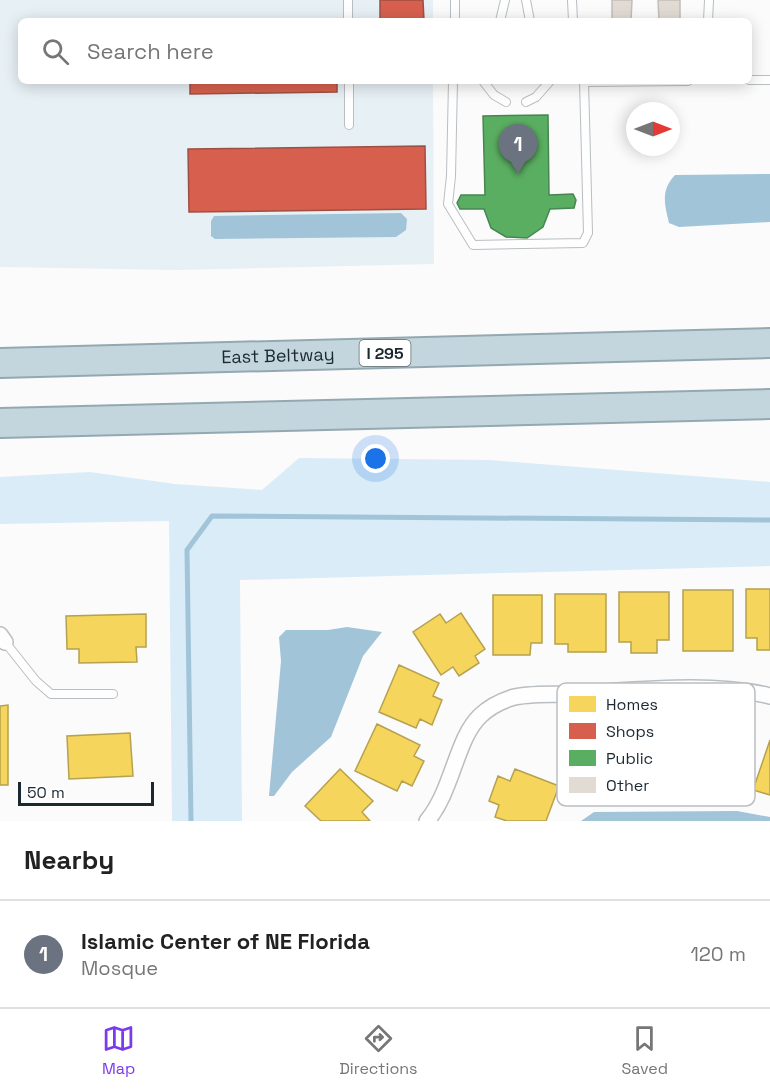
<!DOCTYPE html>
<style>
body{margin:0;font-family:"Space Grotesk",sans-serif;background:#f2f2f2;color:#222}
.compass{position:absolute;left:626px;top:102px;width:54px;height:54px;border-radius:50%;background:#fff;box-shadow:0 3px 15px #0003;rotate:90deg}
.scale{position:absolute;left:18px;bottom:15px;width:136px;box-sizing:border-box;padding-left:6px;border:3px solid #1c2830;border-top:0;font-size:16px;line-height:21px;white-space:nowrap;color:#1c2830;-webkit-text-stroke:4px #fff;paint-order:stroke}
.you{position:absolute;left:376px;top:459px;width:21px;height:21px;margin:-15px;border:4px solid #fff;border-radius:50%;background:#1a73e8;box-shadow:0 0 0 9px #1a73e833}
.badge{display:grid;place-items:center;width:39px;height:39px;border-radius:50%;background:#7c3aed;color:#fff;font-size:20px;font-weight:700}
.pin{position:absolute;translate:-50% -50px;filter:drop-shadow(0 2px 3px #0008)}
.pin::after{content:'';position:absolute;top:32px;width:21px;height:18px;background:inherit;clip-path:polygon(0 0,100% 0,50% 100%)}
.list{margin:0;padding:0;list-style:none}
h2{display:flex;justify-content:space-between;align-items:center;height:78px;margin:0;padding:0 24px;font-size:26px}
h2 small{font-size:20px;font-weight:400;color:#767676}
.list li{display:grid;grid-template-columns:39px 1fr auto;gap:18px;align-items:center;box-sizing:border-box;height:108px;padding:0 24px;border-top:2px solid #e0e0e0}
.list b{display:block;font-size:22px;white-space:nowrap}
.list p{margin:0;font-size:20px;white-space:nowrap;color:#767676}
.list em{font-size:20px;font-style:normal;color:#767676}
.icon{flex:none;width:33px;height:33px;fill:none;stroke:currentColor;stroke-width:2;stroke-linecap:round;stroke-linejoin:round}
.map{position:relative;flex:none;width:770px;height:821px;overflow:hidden}
.search{position:absolute;background:#fff;box-shadow:0 3px 15px #0003;left:18px;right:18px;top:18px;height:66px;display:flex;align-items:center;gap:15px;box-sizing:border-box;padding:0 21px;border-radius:9px;color:#767676;font-size:22px}
.sheet{height:186px;background:#fff}
nav{display:flex;justify-content:space-around;align-items:center;box-sizing:border-box;height:84px;border-top:2px solid #e0e0e0;background:#fff;font-size:16px;color:#767676}
nav a{display:grid;justify-items:center;gap:3px}
nav .on{color:#7c3aed}
.map>svg:first-child{display:block}
.built{fill:#e7f0f5}
.green{fill:#daecf7}
.water{fill:#a1c4d8}
.homes{fill:#f6d55c;stroke:#b5a14f;stroke-width:1.5}
.shops{fill:#d6604d;stroke:#9e4f44;stroke-width:1.5}
.public{fill:#5aae61;stroke:#478652;stroke-width:1.5}
.lines{fill:none;stroke-linecap:round;stroke-linejoin:round}
.stream{stroke:#a1c4d8;stroke-width:5}
.building{fill:#e2dbd3;stroke:#c2beba;stroke-width:1.5}
.lane-casing{stroke:#b9bec2;stroke-width:10}
.street-casing{stroke:#b9bec2;stroke-width:18}
.highway-casing{stroke:#94a8b1;stroke-width:32}
.lane{stroke:#fefefe;stroke-width:8}
.street{stroke:#fefefe;stroke-width:15}
.highway{stroke:#c3d6dd;stroke-width:28}
.labels{text-anchor:middle;stroke-width:6;stroke-linejoin:round;paint-order:stroke}
.shield{fill:#fff;stroke:#60686e;stroke-width:1.5}
.shield-label{font-size:16px;font-weight:bold;fill:#1c2830}
.street-label{font-size:18px;fill:#1c2830;stroke:#fff}
.key{fill:#fff;stroke:#bbbec1;stroke-width:1.5}
.key-label{font-size:16px;fill:#1c2830}
</style>
<div class="map">
<svg width="770" height="821" viewBox="0 0 770 821">
<rect width="100%" height="100%" fill="#fbfbfb"/>
<path class="built" d="M0,0H433V21H21V81H433L434,264L177,270L0,267Z"/>
<path class="green" d="M299,458L489,460L770,482V566L240,580L242,821H172L169,521L0,524V477L90,472L175,484L262,490Z"/>
<path class="water" d="M770,174V222L679,227L669,223C664,203 661,190 675,175Z
M401,213L407,219L406,230L396,237L215,239L211,236V221L214,216Z
M347,627L382,632L363,656L331,737L292,772L274,796H269L281,661L279,637L286,630H328Z
M737,811L770,817V821H581L594,812Z"/>
<path class="homes" d="M746,589H770V650H757V638H746Z
M683,590H733V651H683Z
M619,592H669V640H657V653H631V642H619Z
M555,594H606V652H568V644H555Z
M493,595H542V643H531L530,655H493Z
M461,613L485,649L475,656L479,663L459,676L453,667L441,675L413,632L440,614L446,623Z
M146,614V647H136L137,662L79,663V649H67L66,616Z
M399,665L439,683L433,696L442,700L432,725L420,719L416,728L379,712Z
M8,705V785H0V706Z
M377,724L420,745L414,756L424,761L412,786L402,781L397,791L355,771Z
M130,733L133,776L69,779L67,736Z
M770,740V795L753,790Z
M340,769L373,801L362,812L370,821H321L305,806Z
M515,769L559,786L546,821H507L495,817L499,805L489,801L498,776L510,781Z"/>
<path class="shops" d="M380,0H423L424,21H380Z
M190,81H337V92L190,94Z
M425,146L426,209L189,212L188,149Z"/>
<path class="public" d="M548,115L549,195L573,194L576,200L574,208L550,209L543,227L527,238L506,237L491,228L484,209H460L457,203L461,195H485L483,116Z"/>
<g class="lines">
<path class="stream" d="M191,821L187,550L212,516L770,520"/>
</g>
<path class="building" d="M612,0H632L631,21H612Z
M658,0H680V21H659Z"/>
<g class="lines">
<g class="lane-casing">
<path id="lane" d="M348,0V21
M526,0L530,21
M572,0L573,21
M455,21V0
M500,21L505,0
M708,21L709,0
M749,80H770
M349,81V125
M453,81L451,176L448,204L473,245L583,243L588,233L584,81
M483,81L494,95L506,102
M584,82L688,81
M526,102L536,97L550,81
M5,642L36,681L51,694H113"/>
</g>
<g class="street-casing">
<path id="street" d="M0,635L5,642
M427,821C453,790 456,739 480,716C489,707 499,702 511,698C529,693 551,695 570,694C631,691 711,681 770,696"/>
</g>
<g class="highway-casing">
<g id="highway">
<path id="s1" d="M0,363L770,343"/>
<path d="M0,423L770,404"/>
</g>
</g>
<use href="#lane" class="lane"/>
<use href="#street" class="street"/>
<use href="#highway" class="highway"/>
</g>
<g class="labels">
<rect class="shield" x="359.5" y="340" width="51" height="26" rx="4.5"/>
<g class="shield-label">
<text x="385" y="359">I 295</text>
</g>
<g class="street-label">
<text dy="6" stroke="none"><textPath href="#s1" startOffset="278">East Beltway</textPath></text>
</g>
</g>
<rect x="557" y="683" width="198" height="123" rx="9" class="key"/>
<rect x="569" y="696" width="27" height="16" fill="#f6d55c"/>
<rect x="569" y="723" width="27" height="16" fill="#d6604d"/>
<rect x="569" y="750" width="27" height="16" fill="#5aae61"/>
<rect x="569" y="777" width="27" height="16" fill="#e2dbd3"/>
<g class="key-label">
<text x="606" y="710">Homes</text>
<text x="606" y="737">Shops</text>
<text x="606" y="764">Public</text>
<text x="606" y="791">Other</text>
</g>
</svg>
<svg class="compass" viewBox="-18 -18 36 36"><path d="M0-13l5 13h-10z" fill="#e53935"/><path d="M0 13l5-13h-10z" fill="#767676"/></svg>
<div class="scale">50 m</div>
<div class="you"></div>
<div class="pin badge" style="left:518px;top:174px;background:#6b7280">1</div>
<div class="search"><svg class="icon" aria-label="search" viewBox="0 0 24 24"><circle cx="10" cy="10" r="6"/><path d="M15 15l6 6"/></svg>Search here</div>
</div>
<section class="sheet">
<h2>Nearby<small></small></h2>
<ul class="list">
<li><span class="badge" style="background:#6b7280">1</span><div><b>Islamic Center of NE Florida</b><p>Mosque</p></div><em>120 m</em></li>
</ul>
</section>
<nav>
<a class="on"><svg class="icon" aria-label="map" viewBox="0 0 24 24"><path d="M3 6l6-2 6 2 6-2v14l-6 2-6-2-6 2zM9 4v14M15 6v14"/></svg>Map</a>
<a><svg class="icon" aria-label="directions" viewBox="0 0 24 24"><path d="M12 3l9 9-9 9-9-9zM9 14v-3h6M13 9l2 2-2 2"/></svg>Directions</a>
<a><svg class="icon" aria-label="saved" viewBox="0 0 24 24"><path d="M7 4h10v16l-5-4-5 4z"/></svg>Saved</a>
</nav>
